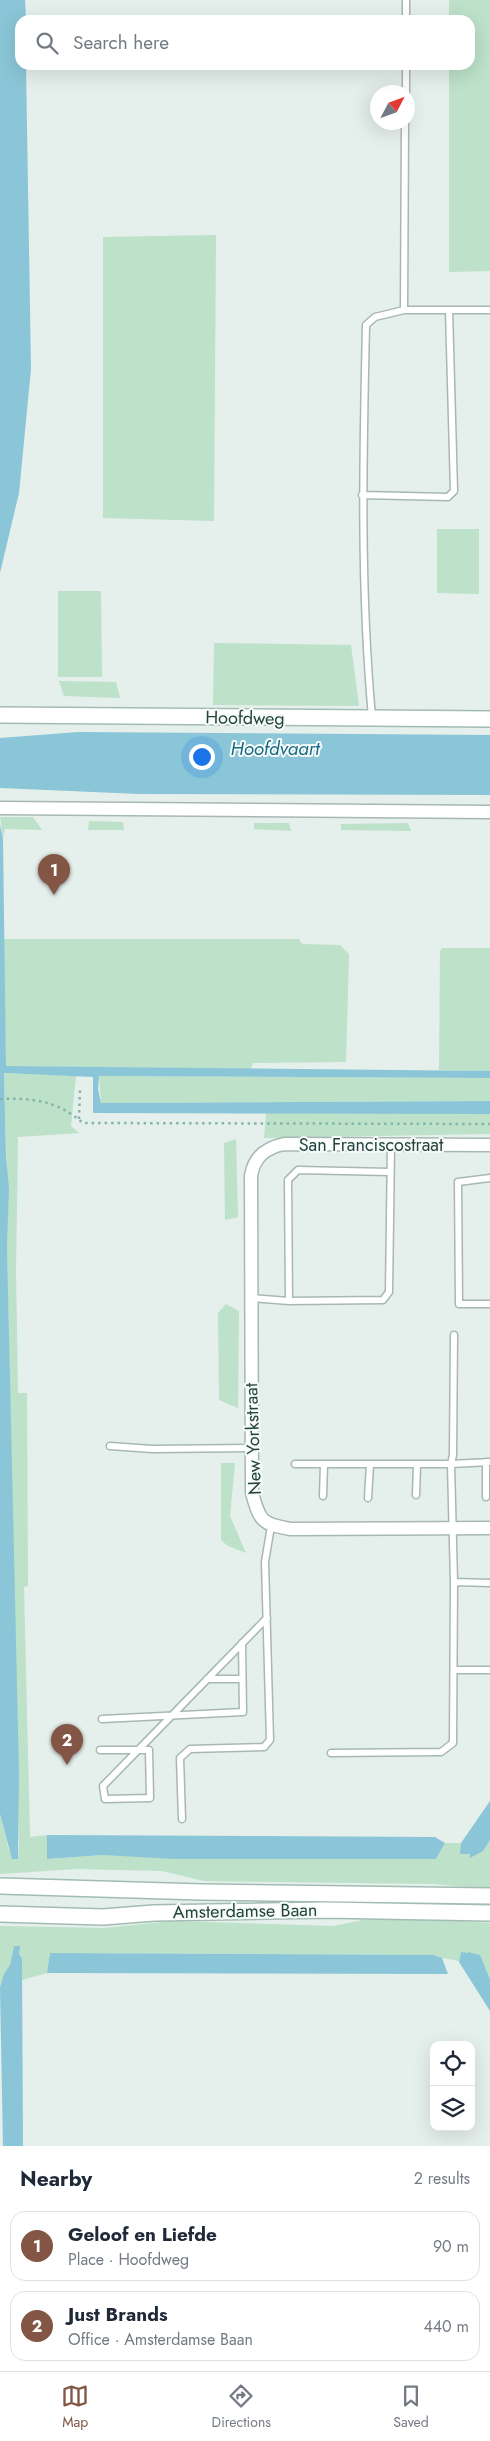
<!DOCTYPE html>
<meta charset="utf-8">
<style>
body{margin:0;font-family:Jost,sans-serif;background:#f6f6f7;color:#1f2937}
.controls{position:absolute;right:15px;bottom:15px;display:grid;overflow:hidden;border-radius:10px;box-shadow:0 5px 20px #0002}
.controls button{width:45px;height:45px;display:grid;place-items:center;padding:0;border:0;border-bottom:1px solid #e0e1e3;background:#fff;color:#1f2937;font:25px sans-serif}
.compass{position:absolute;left:370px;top:85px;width:45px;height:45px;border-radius:50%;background:#fff;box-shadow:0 5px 20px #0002;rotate:49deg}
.you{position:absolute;left:201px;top:756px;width:18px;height:18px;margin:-12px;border:4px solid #fff;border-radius:50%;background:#1a73e8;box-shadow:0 0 0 8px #1a73e833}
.badge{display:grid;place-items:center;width:32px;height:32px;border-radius:50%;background:#825545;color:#fff;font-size:16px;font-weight:700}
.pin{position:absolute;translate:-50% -41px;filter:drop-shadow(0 1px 2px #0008)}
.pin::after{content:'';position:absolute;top:26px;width:18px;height:15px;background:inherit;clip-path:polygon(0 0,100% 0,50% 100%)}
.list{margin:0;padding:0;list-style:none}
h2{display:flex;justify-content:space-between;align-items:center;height:65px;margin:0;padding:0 20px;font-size:21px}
h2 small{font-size:16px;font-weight:400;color:#747a83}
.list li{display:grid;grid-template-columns:32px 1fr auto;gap:15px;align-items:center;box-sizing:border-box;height:70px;margin:0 10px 10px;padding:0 10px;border:1px solid #e0e1e3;border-radius:15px}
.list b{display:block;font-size:19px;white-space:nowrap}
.list p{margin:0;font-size:16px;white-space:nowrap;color:#747a83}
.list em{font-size:16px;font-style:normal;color:#747a83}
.icon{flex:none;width:28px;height:28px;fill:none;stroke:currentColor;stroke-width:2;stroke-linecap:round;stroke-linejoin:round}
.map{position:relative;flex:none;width:490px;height:2146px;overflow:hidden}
.search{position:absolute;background:#fff;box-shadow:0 5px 20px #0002;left:15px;right:15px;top:15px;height:55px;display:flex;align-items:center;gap:12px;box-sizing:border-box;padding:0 18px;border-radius:15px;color:#747a83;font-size:19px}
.sheet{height:225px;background:#fff}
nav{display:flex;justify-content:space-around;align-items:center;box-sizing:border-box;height:70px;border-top:1px solid #e0e1e3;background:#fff;font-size:14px;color:#747a83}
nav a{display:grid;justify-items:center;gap:2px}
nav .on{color:#825545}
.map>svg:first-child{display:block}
.green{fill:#bde1c9}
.water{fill:#8ac6d7}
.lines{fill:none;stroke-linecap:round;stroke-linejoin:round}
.lane-casing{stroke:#a7b8b3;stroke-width:9}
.street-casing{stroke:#a7b8b3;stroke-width:15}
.secondary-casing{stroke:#a2bcb4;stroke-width:18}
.path{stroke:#83b5a9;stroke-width:2.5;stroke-dasharray:2.5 4;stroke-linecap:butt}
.lane{stroke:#fff;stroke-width:6}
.street{stroke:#fff;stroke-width:12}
.secondary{stroke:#fff;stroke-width:15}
.labels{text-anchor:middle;stroke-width:4;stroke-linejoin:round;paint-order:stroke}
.street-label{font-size:18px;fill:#22433c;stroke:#f6fbf9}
.water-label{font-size:19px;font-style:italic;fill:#176a84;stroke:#f6fbf9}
</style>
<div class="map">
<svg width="490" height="2146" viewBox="0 0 490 2146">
<rect width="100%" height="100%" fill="#e5efeb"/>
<path class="green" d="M449,0H490V271L449,272V65H470V20H449Z
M216,235L214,521L103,518V237Z
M437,529H479V594L437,593Z
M58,591H101L102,677H58Z
M214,643L351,645L359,706L213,705Z
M59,681L116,682L120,698L64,696Z
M0,817H33L42,830L5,829L3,839Z
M89,821L123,822L124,830H88Z
M254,823H289L291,831L254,829Z
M408,823L411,831L341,830V824Z
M3,939H299L302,944L340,945L349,954L346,1062L253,1063L251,1069L6,1066Z
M442,948H490V1071L439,1070L440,951Z
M4,1073L76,1076L71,1126L79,1133L18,1137L16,1270L18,1393H27L28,1586L24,1587L30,1837L47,1835V1859L103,1855L436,1859L445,1843H461V1854H470V1857L483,1851L490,1840V1889L434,1884L204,1881L162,1871L77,1869L0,1874V1814L9,1850L18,1858L19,1846L7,1246C9,1188 5,1131 4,1073Z
M99,1076L490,1078V1101L101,1103Z
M266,1112L490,1114V1134L264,1138Z
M236,1139L238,1217L225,1220L224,1143Z
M226,1304L239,1311L238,1408L219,1400L218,1313Z
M221,1463H235L230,1516L246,1553L228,1546L221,1540Z
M383,1916L490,1923V1979L480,1956L461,1952L459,1961L442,1958L434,1955L50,1953L47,1973L22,1980V1958L14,1946L10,1965L0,1989V1926L104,1928L172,1921L333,1926Z"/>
<path class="water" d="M0,0H25L26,20H20V65H26L31,369L19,493L0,573Z
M78,732L490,735V795L139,794L0,788V738Z
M0,825L3,839L6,1066L490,1071V1078L99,1076L98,1089L101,1103L490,1101V1114L93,1113V1077L4,1073L6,1156L9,1189L7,1246L19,1774L18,1859H12L0,1814Z
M490,1801V1840L483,1851L470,1858V1854H460L461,1843Z
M47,1835L435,1837L445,1843L436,1859H174L103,1855L47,1859Z
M14,1946H20L19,1954L22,1958L23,2146H3L0,1988L4,1974L10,1965Z
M470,1951L471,1953L480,1955L490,1979V2011L459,1962L461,1952L468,1953Z
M50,1953L434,1955L442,1958L448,1974L47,1973Z"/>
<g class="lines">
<g class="lane-casing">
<path id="lane" d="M406,0V20
M406,92V65
M404,310H490
M362,495L448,497L454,491L449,310
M372,717C360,586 363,456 366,325L375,317L404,310L405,122
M490,1178L458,1182L459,1304H490
M251,1298L289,1301L383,1300L389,1292L391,1145
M289,1301L288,1180L298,1170L390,1172
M110,1446L152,1449L252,1448
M295,1464H451L453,1455L454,1335
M416,1495L417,1464
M323,1496L324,1464
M486,1497V1462
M368,1498L370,1464
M454,1582L490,1583
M454,1670H490
M207,1679H242
M102,1719L243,1712L242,1643
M100,1750H149L150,1798L105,1799L103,1786C158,1730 212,1674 267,1618
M331,1753L441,1752L453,1743L454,1582L451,1464L490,1462
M182,1819L180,1758L190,1749L264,1747L270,1740L265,1562L271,1526"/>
</g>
<g class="street-casing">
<path id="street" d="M0,808L490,812
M490,1145L284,1144C265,1148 254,1157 251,1176L252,1493C260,1521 261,1524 291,1529L490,1528"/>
</g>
<g class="secondary-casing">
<path id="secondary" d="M0,715L490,719
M0,1886L201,1892L490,1896
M0,1914L103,1917L154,1913L326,1910L490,1913"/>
</g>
<path class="path" d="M0,1099C33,1098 56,1100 83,1123L490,1124
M79,1119L80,1088"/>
<use href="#lane" class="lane"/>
<use href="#street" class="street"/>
<use href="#secondary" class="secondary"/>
</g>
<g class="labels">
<g class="street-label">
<text transform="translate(245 718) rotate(1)" y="6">Hoofdweg</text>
<text x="371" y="1151">San Franciscostraat</text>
<text transform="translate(253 1439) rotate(-92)" y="6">New Yorkstraat</text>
<text transform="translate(245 1911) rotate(-1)" y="6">Amsterdamse Baan</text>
</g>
<g class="water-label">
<text x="275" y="755">Hoofdvaart</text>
</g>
</g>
</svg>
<div class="controls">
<button><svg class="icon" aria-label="locate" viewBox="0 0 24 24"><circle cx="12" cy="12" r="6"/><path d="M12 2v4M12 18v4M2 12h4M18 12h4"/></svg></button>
<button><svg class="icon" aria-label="layers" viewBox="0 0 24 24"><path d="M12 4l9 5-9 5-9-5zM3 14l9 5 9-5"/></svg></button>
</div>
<svg class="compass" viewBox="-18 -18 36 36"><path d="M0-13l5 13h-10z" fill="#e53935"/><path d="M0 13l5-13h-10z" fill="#747a83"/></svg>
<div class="you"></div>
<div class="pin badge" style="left:54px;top:895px">1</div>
<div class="pin badge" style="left:67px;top:1765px">2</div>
<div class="search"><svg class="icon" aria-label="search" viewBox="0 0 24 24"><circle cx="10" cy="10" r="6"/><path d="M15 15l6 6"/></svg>Search here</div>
</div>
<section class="sheet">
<h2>Nearby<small>2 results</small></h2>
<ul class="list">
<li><span class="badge">1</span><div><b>Geloof en Liefde</b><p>Place · Hoofdweg</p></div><em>90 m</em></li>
<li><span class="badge">2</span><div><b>Just Brands</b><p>Office · Amsterdamse Baan</p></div><em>440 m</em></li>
</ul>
</section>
<nav>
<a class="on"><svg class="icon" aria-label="map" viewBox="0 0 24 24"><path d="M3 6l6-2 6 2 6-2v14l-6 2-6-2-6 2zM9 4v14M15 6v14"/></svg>Map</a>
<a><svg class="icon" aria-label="directions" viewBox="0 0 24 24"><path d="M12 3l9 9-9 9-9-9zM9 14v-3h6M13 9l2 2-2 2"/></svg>Directions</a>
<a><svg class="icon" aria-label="saved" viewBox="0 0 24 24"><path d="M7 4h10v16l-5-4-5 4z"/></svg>Saved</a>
</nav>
